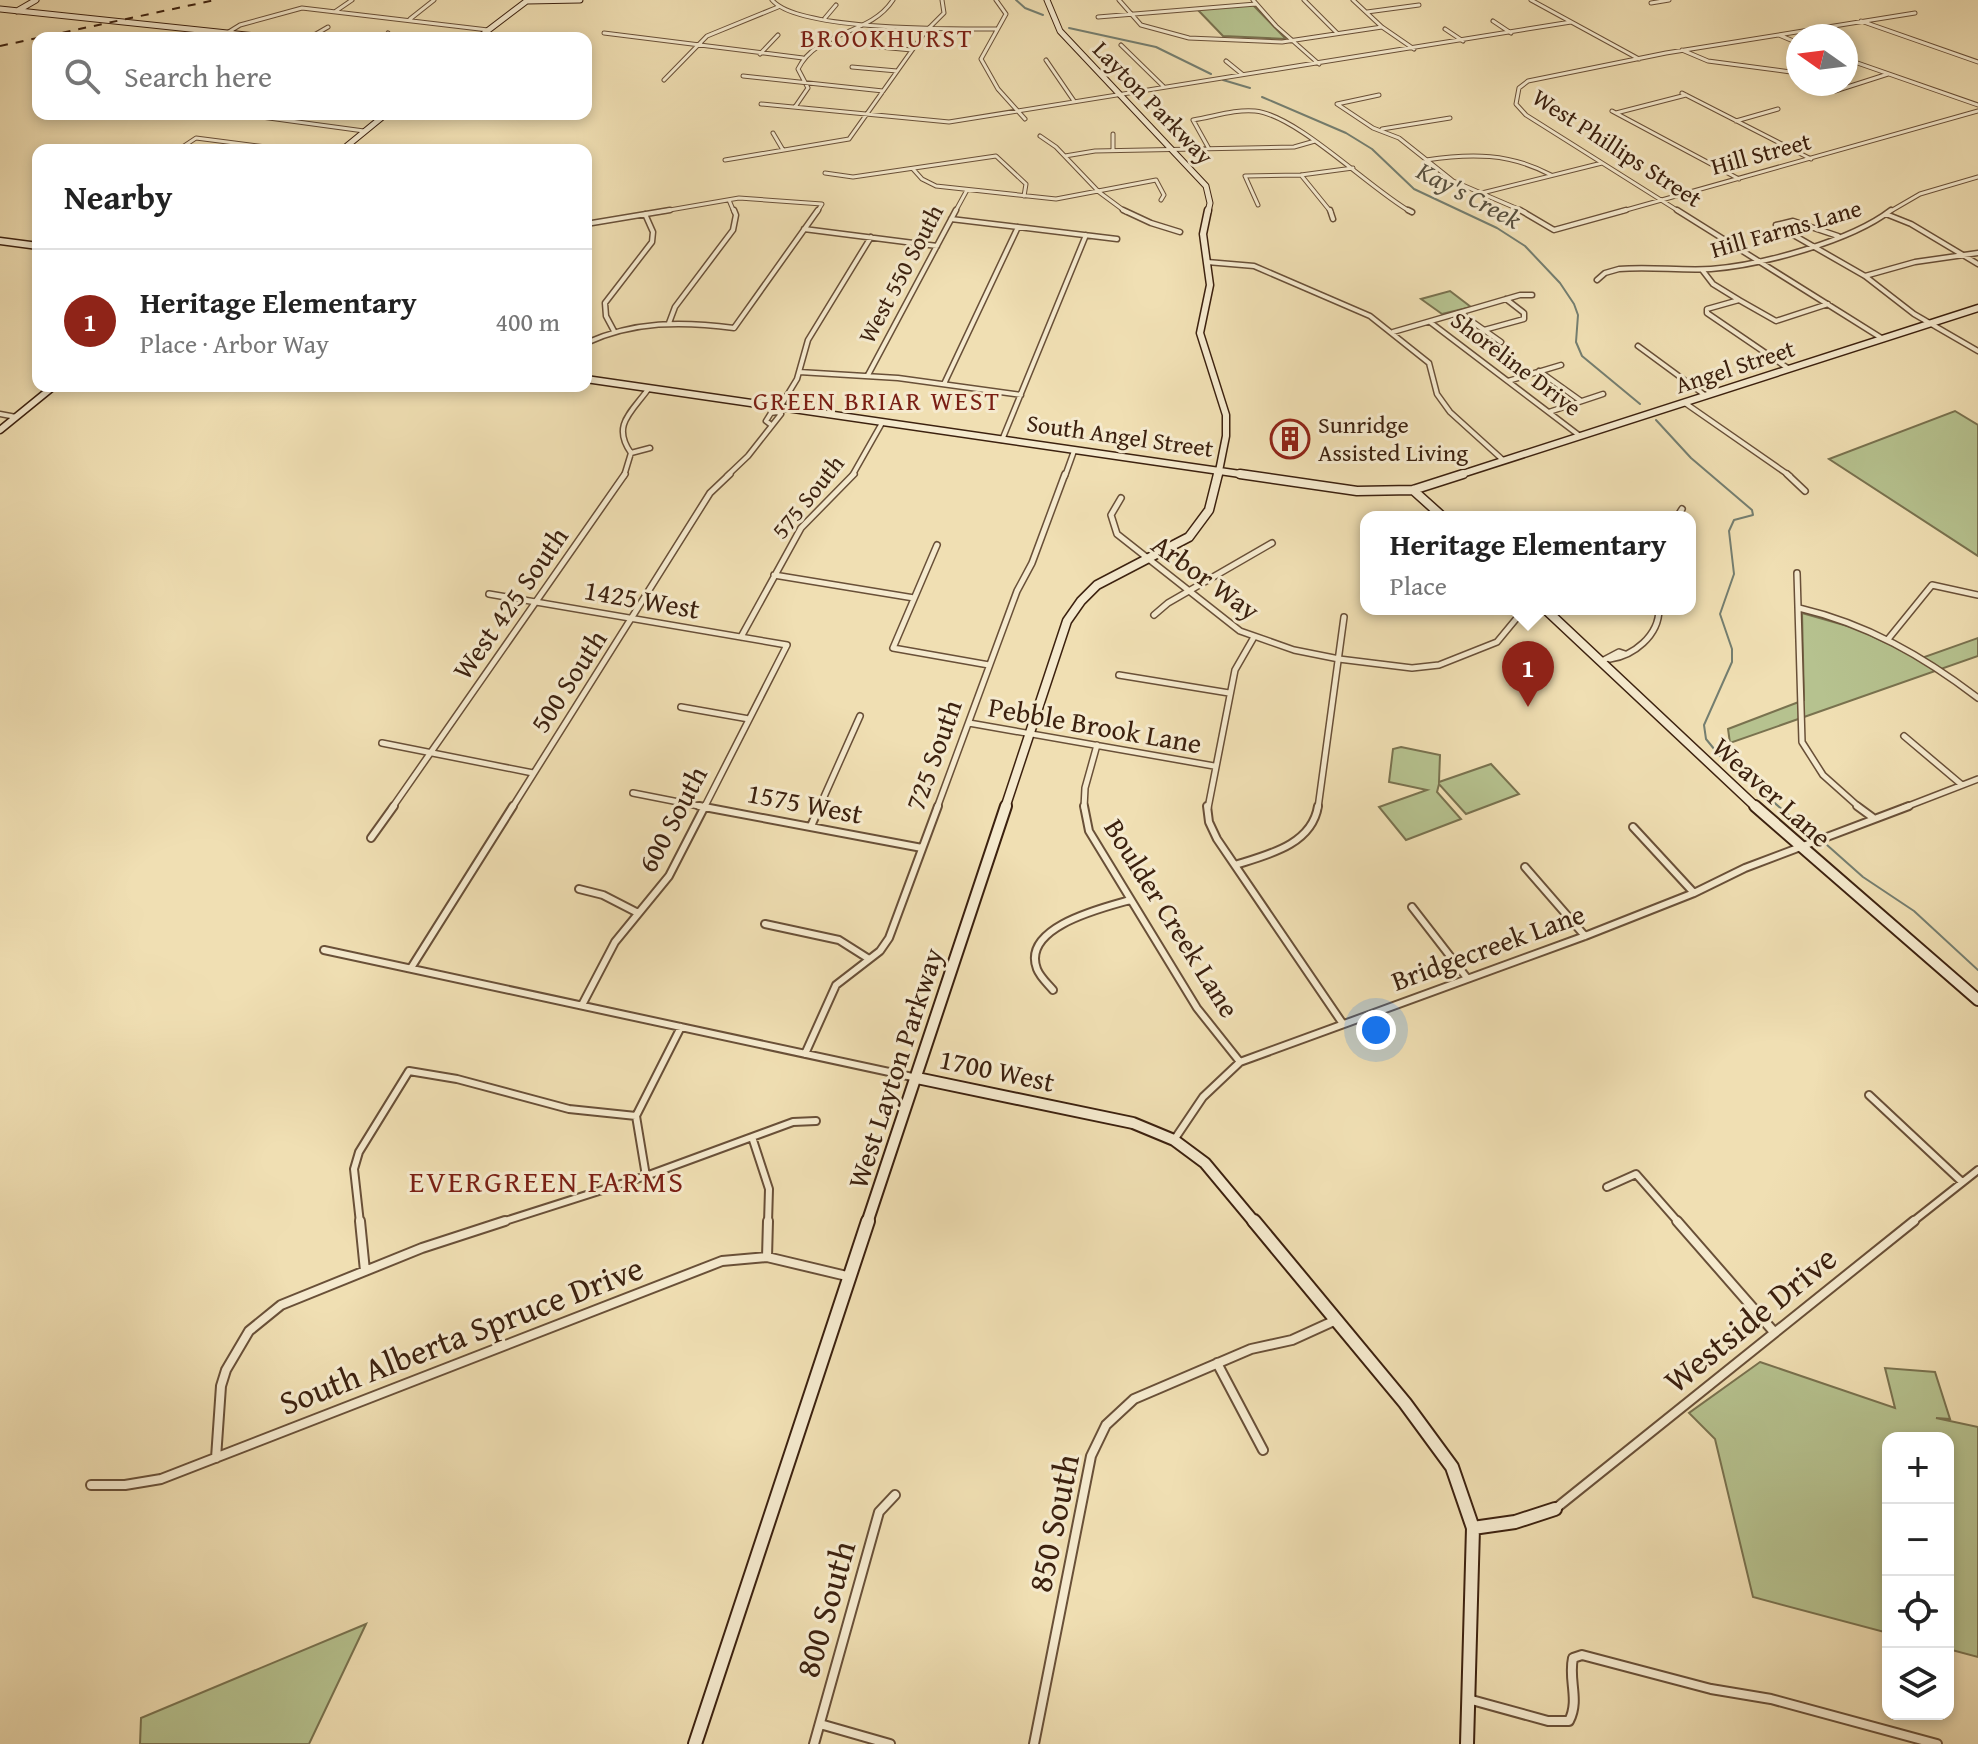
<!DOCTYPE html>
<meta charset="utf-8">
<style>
body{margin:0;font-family:"Gentium Book Plus",serif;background:#f6f6f6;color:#222}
.controls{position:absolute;right:24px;bottom:24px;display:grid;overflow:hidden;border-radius:16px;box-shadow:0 4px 12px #0003}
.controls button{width:72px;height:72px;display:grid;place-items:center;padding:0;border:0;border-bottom:2px solid #e0e0e0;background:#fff;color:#222;font:40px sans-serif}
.compass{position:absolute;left:1786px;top:24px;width:72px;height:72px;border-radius:50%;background:#fff;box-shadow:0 4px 12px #0003;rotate:284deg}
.you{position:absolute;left:1376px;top:1030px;width:28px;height:28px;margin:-20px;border:6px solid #fff;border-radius:50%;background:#1a73e8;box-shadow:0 0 0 12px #1a73e833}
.badge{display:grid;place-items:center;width:52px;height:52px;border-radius:50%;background:#8f2418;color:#fff;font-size:26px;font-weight:700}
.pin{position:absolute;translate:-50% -66px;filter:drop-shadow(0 2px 4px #0008)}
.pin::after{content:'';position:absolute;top:42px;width:28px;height:24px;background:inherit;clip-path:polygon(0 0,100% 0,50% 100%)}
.popup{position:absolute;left:1360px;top:511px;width:336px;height:104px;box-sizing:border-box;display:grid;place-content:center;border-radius:16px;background:#fff;filter:drop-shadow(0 2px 6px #0005);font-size:26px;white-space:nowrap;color:#767676}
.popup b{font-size:30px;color:#222}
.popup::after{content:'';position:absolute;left:50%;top:100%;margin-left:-16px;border:16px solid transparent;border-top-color:#fff}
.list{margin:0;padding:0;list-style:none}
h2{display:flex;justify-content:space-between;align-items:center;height:104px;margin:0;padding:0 32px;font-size:34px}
h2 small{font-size:26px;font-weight:400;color:#767676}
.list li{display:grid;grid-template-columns:52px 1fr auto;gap:24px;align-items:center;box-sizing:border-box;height:144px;padding:0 32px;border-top:2px solid #e0e0e0}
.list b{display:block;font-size:30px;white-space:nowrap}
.list p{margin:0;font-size:26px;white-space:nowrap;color:#767676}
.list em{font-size:26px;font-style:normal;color:#767676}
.icon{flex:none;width:44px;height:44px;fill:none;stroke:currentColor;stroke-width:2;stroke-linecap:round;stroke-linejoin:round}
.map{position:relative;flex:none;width:1978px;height:1744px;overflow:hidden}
.search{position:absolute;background:#fff;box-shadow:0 4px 12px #0003;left:32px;top:32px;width:560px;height:88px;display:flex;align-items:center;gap:20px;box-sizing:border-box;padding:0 28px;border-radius:16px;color:#767676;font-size:30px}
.panel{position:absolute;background:#fff;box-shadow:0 4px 12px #0003;left:32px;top:144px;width:560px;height:248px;border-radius:16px}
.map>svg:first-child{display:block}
.green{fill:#b6c28f;stroke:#79724f;stroke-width:2}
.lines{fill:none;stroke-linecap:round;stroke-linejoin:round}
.stream{stroke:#747e70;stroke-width:2}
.street-far4-casing{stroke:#695038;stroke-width:5}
.street-far3-casing{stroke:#695038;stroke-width:7}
.street-far2-casing{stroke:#695038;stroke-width:8}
.street-far1-casing{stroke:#695038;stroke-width:10}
.street-casing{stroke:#695038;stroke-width:12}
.secondary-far4-casing{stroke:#3c210f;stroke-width:7}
.secondary-far3-casing{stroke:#3c210f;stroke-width:9}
.secondary-far2-casing{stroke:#3c210f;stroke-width:11}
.secondary-far1-casing{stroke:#3c210f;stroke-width:14}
.secondary-casing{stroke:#3c210f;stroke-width:16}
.street-far4{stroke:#f5eace;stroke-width:3}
.street-far3{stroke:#f5eace;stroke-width:4}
.street-far2{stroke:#f5eace;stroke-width:5}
.street-far1{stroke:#f5eace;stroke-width:6}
.street{stroke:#f5eace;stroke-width:8}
.secondary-far4{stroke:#f5eace;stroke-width:5}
.secondary-far3{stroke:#f5eace;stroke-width:6}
.secondary-far2{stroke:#f5eace;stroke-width:8}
.secondary-far1{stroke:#f5eace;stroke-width:10}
.secondary{stroke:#f5eace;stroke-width:12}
.rail{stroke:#3c210f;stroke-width:2;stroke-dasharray:8 8;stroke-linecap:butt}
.labels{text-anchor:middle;stroke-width:6;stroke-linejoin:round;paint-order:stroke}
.far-street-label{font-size:24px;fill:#3c210f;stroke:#f5eace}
.far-poi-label{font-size:24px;fill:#3c210f;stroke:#f5eace;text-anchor:start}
.far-neighbourhood-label{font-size:26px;letter-spacing:2px;fill:#7a1f14;stroke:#f5eace}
.far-water-label{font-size:26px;font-style:italic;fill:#58503f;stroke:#f5eace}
.street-label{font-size:28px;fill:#3c210f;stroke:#f5eace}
.neighbourhood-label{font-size:30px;letter-spacing:2px;fill:#7a1f14;stroke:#f5eace}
.near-street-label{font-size:34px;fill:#3c210f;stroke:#f5eace}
</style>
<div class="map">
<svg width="1978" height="1744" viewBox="0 0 1978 1744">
<rect width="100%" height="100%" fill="#f0dfb3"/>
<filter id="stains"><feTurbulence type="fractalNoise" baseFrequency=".0025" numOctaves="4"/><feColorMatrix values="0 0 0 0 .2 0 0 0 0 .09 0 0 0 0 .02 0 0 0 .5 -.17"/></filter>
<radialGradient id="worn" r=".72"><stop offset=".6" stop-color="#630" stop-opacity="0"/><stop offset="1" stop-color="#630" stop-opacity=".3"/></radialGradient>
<path class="green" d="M1253,5L1286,39L1223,36L1197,9Z
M1450,291L1471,307L1442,314L1421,299Z
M1955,411L1978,425V556L1829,459Z
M1802,613L1858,629L1919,659L1978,638V656L1730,743L1728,729L1804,700Z
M1401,747L1440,755L1439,782L1491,764L1519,794L1466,814L1439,784L1437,792L1461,819L1406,840L1379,807L1427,790L1389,782L1393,749Z
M1760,1362L1895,1408L1885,1368L1935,1372L1950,1419L1936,1418L1978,1427V1657L1948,1649V1438H1888V1633L1753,1597L1715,1439L1689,1413Z
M366,1624L309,1744H140L141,1718Z"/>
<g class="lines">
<path class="stream" d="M1016,0L1025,8L1043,15
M1069,28L1156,47L1211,74
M1223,80L1250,88
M1262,97L1346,133L1372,149L1414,189L1497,228L1525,246L1560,283L1574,304L1578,315L1576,342L1582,356L1640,404
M1656,420L1691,458L1752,510L1753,515L1734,520L1729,531L1734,574L1720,614L1732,649V662L1704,725L1706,739L1719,755L1806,830
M1827,845L1863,877L1914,911L1978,970"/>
<g class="street-far4-casing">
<path id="street-far4" d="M772,0C798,31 953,29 996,29
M996,0L1006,14L981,59L998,89L1025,119
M1119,0L1141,25L1189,38L1282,42L1382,27
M1253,0L1276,26L1319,64
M1304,0L1337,33
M1353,0L1382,27L1414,49
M1531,0L1639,59
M1651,3L1669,0
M336,11L352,0
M1367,12L1419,5
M1098,17L1256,4
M825,18L836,5
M410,19L434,0
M1493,21L1511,33
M1861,21L1978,62
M1445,29L1463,41
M604,33L803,58
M1779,35L1798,43
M219,38L240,25L302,8L488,30
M309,38L328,27
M385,38L388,33
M1121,45L1163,86
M880,47L912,50
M1682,50L1708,61L1798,73
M760,54L778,35
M1846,59L1978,105
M1046,60L1074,101
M1226,61L1242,74
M852,67L897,71
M743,76L883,91
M664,80L707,36L778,7
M1822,84L1835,91L1888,74
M1682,93L1811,159
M1379,95L1337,104L1373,128L1399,138L1453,181L1525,212
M761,104L949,122L1571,22
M795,107L808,88L798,69C817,30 870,36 893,0
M1612,111L1739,179
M1616,113L1686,95
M240,114L364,131
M1736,121L1778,109
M1382,129L1450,118
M773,133L783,150
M1113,134V150
M1040,136L1056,147L1099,192L1126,212
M1208,147L1193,120C1213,117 1235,109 1255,111C1297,115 1370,189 1411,212
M178,150L196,138L290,150
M1065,156L1095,151L1294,147L1315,141
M725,160L849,139L925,32L944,13L942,0
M1426,160C1471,153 1510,153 1551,175
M913,169L922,179L936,186L1056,199L1156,180L1164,195L1161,200
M825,173L853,177L996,156L1026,184L1024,196
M1301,175L1331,212
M1482,193L1602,163
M729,200L734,212
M1258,205L1245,176L1301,175L1353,168
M658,212L739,198L822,204L817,212
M955,212L967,190
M1619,212L1978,111
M1680,212L1526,115L1516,104L1519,88L1528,81L1666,53L1915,13
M1889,212L1920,194L1978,177"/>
</g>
<g class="street-far3-casing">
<path id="street-far3" d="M1123,210L1151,223L1180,232
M1330,210L1333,219
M1408,210L1412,212
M1520,210L1554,230L1626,210
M1677,210L1883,339
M1886,214L1911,224L1978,264
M951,219L1117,239
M586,224L670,210
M804,229L937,246
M1838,236L1793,221L1776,225L1865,276L1914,314L1978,351
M1207,262L1254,266L1370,316L1429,363L1437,394L1450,412L1503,460
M1703,271L1713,284L1739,300L1707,309V313L1789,369
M1865,276L1915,262L1978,253
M1597,280L1605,273L1619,269C1650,266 1680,271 1711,269C1762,265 1851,241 1891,210
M1739,300L1776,321L1828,304
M1460,313L1501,342
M1430,322L1580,436
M669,323L675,307L733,230L736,215L734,210
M1484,330L1524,319V313L1506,299
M614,331L606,316L605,303L652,242L653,232L645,214
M1393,332L1520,295H1532
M586,343C634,321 682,321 734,328L818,210
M1638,346L1706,396
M1539,371L1581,401
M799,372L898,378L1021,395
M868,375L956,210
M1508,381L1561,365
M944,384L1018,227
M1685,403L1790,476
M1549,412L1603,394
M0,414L16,417
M770,424L766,421L771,413L777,412L797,379L808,340L871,237
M1002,440L1086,235
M631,453L650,448
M624,476L631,453C611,425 632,412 649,388
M727,476L748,456L781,414L777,412
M852,476L882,423
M1065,476L1074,451"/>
</g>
<g class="street-far2-casing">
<path id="street-far2" d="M1787,474L1805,491
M1121,498L1111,515L1117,534L1240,631L1294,650L1339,659L1412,668L1439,665L1497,642L1516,619L1536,609
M1677,517L1682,509
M937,545L893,648L989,665
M1797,573L1802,742L1823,775L1860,808
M774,575L914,598
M489,594L787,645L704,808
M1799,608C1867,624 1923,656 1978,698
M1154,615L1168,603L1272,543
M741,637L801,528L854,474
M1889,638L1932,585L1978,595
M1610,659C1633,656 1659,636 1659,609
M1602,661L1619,652L1625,654
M1119,675L1229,693
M681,707L749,719
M969,723L1214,766
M1904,736L1962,785
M382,743L533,773
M633,793L709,808
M392,808L625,474
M512,808L710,493L730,474
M819,808L860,716
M937,808L1017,591L1032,563L1065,474
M1084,808L1085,788L1097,745
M1208,808L1235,670L1254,637
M1318,808L1344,617
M1903,808L1978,779"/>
</g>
<g class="street-far1-casing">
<path id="street-far1" d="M699,806L922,848
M1084,806L1089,831L1197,1008L1240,1062
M1207,806L1209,822L1217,839L1343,1024
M1857,806L1872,817
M811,826L820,806
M1633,827L1694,893
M371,838L394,806
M1235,865C1267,855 1312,845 1318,806
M1525,867L1585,936
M579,889L603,895L638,913
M1412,907L1467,978
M765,924L839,940L869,959
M324,950L917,1078
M411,968L513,806
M1053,990C1048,984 1040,977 1037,969C1021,927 1102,908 1130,900
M582,1005L615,942L669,876L705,806
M805,1054L836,985L880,951L889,938L938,806
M1869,1095L1962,1182
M752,1137L769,1189L768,1223
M1174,1140L1203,1097L1240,1062L1585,936L1694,893L1745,868L1909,806
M646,1176L636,1116L681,1027
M1607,1187L1636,1174L1679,1223
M360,1223L354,1169L359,1152L409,1071L457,1079L569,1109L636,1116
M499,1223L646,1176L793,1122L816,1121
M1911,1223L1978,1170"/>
</g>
<g class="street-casing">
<path id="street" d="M360,1221L365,1271
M1677,1221L1774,1332
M767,1257L768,1221
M1217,1363L1263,1450
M216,1458L221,1386L226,1370L249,1331L281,1305L422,1248L505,1221
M91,1485H125L161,1479L722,1261L767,1257L851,1277
M1555,1509L1914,1221
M1468,1699L1548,1721H1569C1580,1700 1568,1680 1573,1658L1582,1655L1711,1689L1771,1699L1937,1744
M820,1724L890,1744
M814,1744L879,1512L895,1495
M1034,1744L1091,1456L1106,1425L1134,1399L1251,1349L1292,1340L1336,1320"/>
</g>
<g class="secondary-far4-casing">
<path id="secondary-far4" d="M1047,0L1060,31L1206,186L1210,203L1208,212
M527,1L580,0
M0,9L274,38
M17,11L36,0
M478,38L528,0
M342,150L386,114"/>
</g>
<g class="secondary-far3-casing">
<path id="secondary-far3" d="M1208,210L1203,234L1210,285L1200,333L1226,415V436L1218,476
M0,241L38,246
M586,379L1254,476
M0,430L54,386
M1456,476L1978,308"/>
</g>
<g class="secondary-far2-casing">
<path id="secondary-far2" d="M1240,474L1357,491L1413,490L1463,474
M1413,490L1443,517
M1545,609L1757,808
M1005,808L1067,621L1081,601L1097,585L1189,537L1209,510L1218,474"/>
</g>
<g class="secondary-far1-casing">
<path id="secondary-far1" d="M1755,806L1978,1000
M917,1078L1133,1123L1174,1140L1205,1163L1255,1223
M867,1223L1006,806"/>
</g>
<g class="secondary-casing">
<path id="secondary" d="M1254,1221L1405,1403L1452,1467L1473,1528L1467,1744
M1473,1528L1515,1522L1555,1509
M695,1744L868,1221"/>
</g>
<use href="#street-far4" class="street-far4"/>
<use href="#street-far3" class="street-far3"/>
<use href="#street-far2" class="street-far2"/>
<use href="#street-far1" class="street-far1"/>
<use href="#street" class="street"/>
<use href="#secondary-far4" class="secondary-far4"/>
<use href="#secondary-far3" class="secondary-far3"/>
<use href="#secondary-far2" class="secondary-far2"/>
<use href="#secondary-far1" class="secondary-far1"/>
<use href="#secondary" class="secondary"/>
<path class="rail" d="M0,46L215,0"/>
</g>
<defs>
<g id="building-ring" transform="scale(2)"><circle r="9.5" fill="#f5eace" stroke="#8f2418" stroke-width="1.5"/><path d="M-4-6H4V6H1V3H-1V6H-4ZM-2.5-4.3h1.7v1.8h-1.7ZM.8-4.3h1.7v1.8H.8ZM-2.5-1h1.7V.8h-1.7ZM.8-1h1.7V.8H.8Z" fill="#8f2418"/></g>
</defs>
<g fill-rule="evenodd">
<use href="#building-ring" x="1290" y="439"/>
</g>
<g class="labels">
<g class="far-street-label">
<text transform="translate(1153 103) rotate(46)" y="8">Layton Parkway</text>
<text transform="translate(1617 148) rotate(33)" y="8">West Phillips Street</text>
<text transform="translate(1761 154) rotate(-15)" y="8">Hill Street</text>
<text transform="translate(1786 229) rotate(-16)" y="8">Hill Farms Lane</text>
<text transform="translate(901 274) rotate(-62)" y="8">West 550 South</text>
<text transform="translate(1516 364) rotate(37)" y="8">Shoreline Drive</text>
<text transform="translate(1735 367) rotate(-18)" y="8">Angel Street</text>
<text transform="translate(1120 436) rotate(8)" y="8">South Angel Street</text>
<text transform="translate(808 497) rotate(-51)" y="8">575 South</text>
</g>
<g class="far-poi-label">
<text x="1318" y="433">Sunridge<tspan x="1318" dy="28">Assisted Living</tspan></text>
</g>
<g class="far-neighbourhood-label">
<text x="887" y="47">BROOKHURST</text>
<text x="877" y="410">GREEN BRIAR WEST</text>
</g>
<g class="far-water-label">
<text transform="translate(1469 195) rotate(28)" y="9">Kay's Creek</text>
</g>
<g class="street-label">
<text transform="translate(1206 577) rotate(36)" y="10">Arbor Way</text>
<text transform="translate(642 599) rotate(10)" y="10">1425 West</text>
<text transform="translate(510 603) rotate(-55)" y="10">West 425 South</text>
<text transform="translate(568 681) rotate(-57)" y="10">500 South</text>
<text transform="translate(1095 725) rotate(10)" y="10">Pebble Brook Lane</text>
<text transform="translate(933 755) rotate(-70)" y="10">725 South</text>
<text transform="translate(1772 792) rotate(42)" y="10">Weaver Lane</text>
<text transform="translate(805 803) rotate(11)" y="10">1575 West</text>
<text transform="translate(672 819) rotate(-62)" y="10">600 South</text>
<text transform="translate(1172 918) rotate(58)" y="10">Boulder Creek Lane</text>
<text transform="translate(1488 947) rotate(-20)" y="10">Bridgecreek Lane</text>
<text transform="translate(895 1068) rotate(-72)" y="10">West Layton Parkway</text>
<text transform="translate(997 1070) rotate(12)" y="10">1700 West</text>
</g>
<g class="neighbourhood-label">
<text x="547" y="1192">EVERGREEN FARMS</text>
</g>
<g class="near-street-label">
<text transform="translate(1750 1319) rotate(-39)" y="12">Westside Drive</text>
<text transform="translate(461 1335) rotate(-21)" y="12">South Alberta Spruce Drive</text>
<text transform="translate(1053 1523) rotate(-78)" y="12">850 South</text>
<text transform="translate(825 1609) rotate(-74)" y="12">800 South</text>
</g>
</g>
<rect width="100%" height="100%" filter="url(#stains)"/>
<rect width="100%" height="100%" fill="url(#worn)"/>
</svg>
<div class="controls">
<button>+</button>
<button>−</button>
<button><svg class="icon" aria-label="locate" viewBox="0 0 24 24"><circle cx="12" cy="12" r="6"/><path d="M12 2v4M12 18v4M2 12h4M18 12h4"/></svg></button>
<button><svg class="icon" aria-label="layers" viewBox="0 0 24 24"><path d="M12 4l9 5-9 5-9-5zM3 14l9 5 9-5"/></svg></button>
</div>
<svg class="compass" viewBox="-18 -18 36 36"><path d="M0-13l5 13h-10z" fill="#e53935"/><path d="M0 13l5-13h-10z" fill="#767676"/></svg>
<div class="you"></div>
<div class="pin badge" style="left:1528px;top:707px">1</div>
<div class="popup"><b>Heritage Elementary</b>Place</div>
<div class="search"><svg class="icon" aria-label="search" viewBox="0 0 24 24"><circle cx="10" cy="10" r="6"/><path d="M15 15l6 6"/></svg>Search here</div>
<section class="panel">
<h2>Nearby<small></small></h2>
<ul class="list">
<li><span class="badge">1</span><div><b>Heritage Elementary</b><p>Place · Arbor Way</p></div><em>400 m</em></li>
</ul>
</section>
</div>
